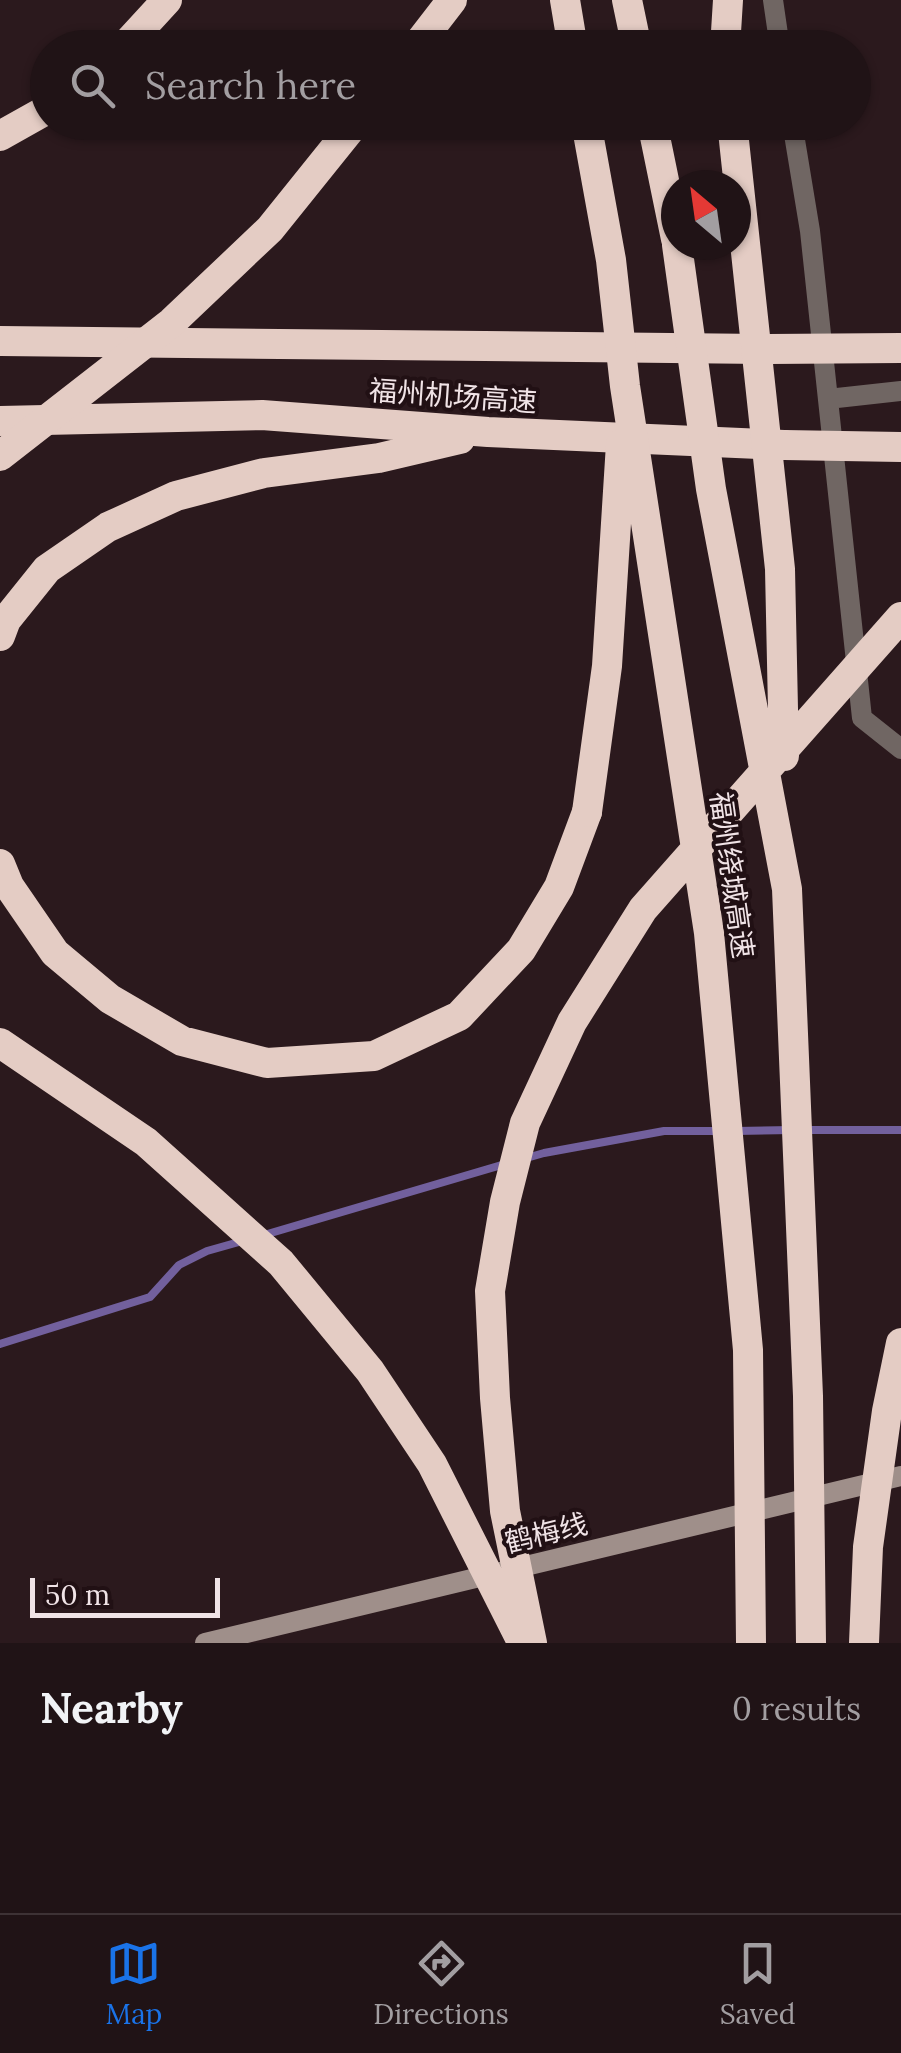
<!DOCTYPE html>
<meta charset="utf-8">
<style>
body{margin:0;font-family:Lora,"Noto Sans SC",serif;background:#281c1f;color:#f1f3f6}
.compass{position:absolute;left:661px;top:170px;width:90px;height:90px;border-radius:50%;background:#201316;box-shadow:0 2px 8px #0004;rotate:331deg}
.scale{position:absolute;left:30px;bottom:25px;width:190px;box-sizing:border-box;padding-left:10px;border:5px solid #f0e3e6;border-top:0;font-size:28px;line-height:35px;white-space:nowrap;color:#f0e3e6;-webkit-text-stroke:8px #211014;paint-order:stroke}
.list{margin:0;padding:0;list-style:none}
h2{display:flex;justify-content:space-between;align-items:center;height:130px;margin:0;padding:0 40px;font-size:42px}
h2 small{font-size:32px;font-weight:400;color:#a29ea1}
.icon{flex:none;width:55px;height:55px;fill:none;stroke:currentColor;stroke-width:2;stroke-linecap:round;stroke-linejoin:round}
.map{position:relative;flex:none;width:901px;height:1643px;overflow:hidden}
.search{position:absolute;background:#201316;box-shadow:0 2px 8px #0004;left:30px;right:30px;top:30px;height:110px;display:flex;align-items:center;gap:25px;box-sizing:border-box;padding:0 35px;border-radius:55px;color:#a29ea1;font-size:38px}
.sheet{height:270px;background:#201316}
nav{display:flex;justify-content:space-around;align-items:center;box-sizing:border-box;height:140px;border-top:2px solid #3d3235;background:#201316;font-size:28px;color:#a29ea1}
nav a{display:grid;justify-items:center;gap:5px}
nav .on{color:#1a73e8}
.map>svg:first-child{display:block}
.lines{fill:none;stroke-linecap:round;stroke-linejoin:round}
.stream{stroke:#72609d;stroke-width:8}
.street{stroke:#706663;stroke-width:20}
.secondary{stroke:#9f8f8a;stroke-width:20}
.highway{stroke:#e4ccc4;stroke-width:30}
.highway-bridge{stroke:#e4ccc4;stroke-width:30}
.labels{text-anchor:middle;stroke-width:8;stroke-linejoin:round;paint-order:stroke}
.street-label{font-size:28px;fill:#f0e3e6;stroke:#211014}
</style>
<div class="map">
<svg width="901" height="1643" viewBox="0 0 901 1643">
<rect width="100%" height="100%" fill="#2b191d"/>
<g class="lines">
<path class="stream" d="M806,1130H901
M736,1131L792,1130
M523,1159L544,1153L664,1131H722
M264,1235L505,1164
M0,1344L150,1297L179,1265L207,1251L246,1240"/>
<path class="street" d="M773,0L780,48
M792,122L810,231L862,718L901,749
M828,399L901,391"/>
<path class="secondary" d="M205,1643L901,1476"/>
<path class="highway" d="M565,0L573,48
M627,0L637,48
M123,48L167,0
M415,48L452,0
M725,48L728,0
M652,122L676,239
M0,136L48,109
M0,341L769,349
M0,421L262,415L488,432L784,445
M0,636L6,620L47,569L108,527L176,496L264,473L379,458L460,439
M0,864L9,886L55,953L110,999L182,1041L267,1063L374,1056L459,1016L521,950L559,887L587,812"/>
<path class="highway-bridge" d="M586,122L611,260L625,386L709,933L748,1350L751,1643
M732,122L780,569L784,756
M677,245L711,489L787,889L808,1396L811,1643
M769,349L901,348
M784,445L901,447
M0,456L172,322L270,229L356,122
M587,812L607,666L621,444
M0,1043L146,1142L281,1263L370,1371L432,1464L521,1640
M532,1643L505,1511L495,1398L490,1291L505,1202L525,1123L572,1022L643,909L901,617
M864,1643L868,1547L887,1411L901,1343"/>
</g>
<g class="labels">
<g class="street-label">
<text transform="translate(453 396) rotate(4)" y="10">福州机场高速</text>
<text transform="translate(732 875) rotate(82)" y="10">福州绕城高速</text>
<text transform="translate(546 1533) rotate(-14)" y="10">鹤梅线</text>
</g>
</g>
</svg>
<svg class="compass" viewBox="-18 -18 36 36"><path d="M0-13l5 13h-10z" fill="#e53935"/><path d="M0 13l5-13h-10z" fill="#a29ea1"/></svg>
<div class="scale">50 m</div>
<div class="search"><svg class="icon" aria-label="search" viewBox="0 0 24 24"><circle cx="10" cy="10" r="6"/><path d="M15 15l6 6"/></svg>Search here</div>
</div>
<section class="sheet">
<h2>Nearby<small>0 results</small></h2>
<ul class="list">
</ul>
</section>
<nav>
<a class="on"><svg class="icon" aria-label="map" viewBox="0 0 24 24"><path d="M3 6l6-2 6 2 6-2v14l-6 2-6-2-6 2zM9 4v14M15 6v14"/></svg>Map</a>
<a><svg class="icon" aria-label="directions" viewBox="0 0 24 24"><path d="M12 3l9 9-9 9-9-9zM9 14v-3h6M13 9l2 2-2 2"/></svg>Directions</a>
<a><svg class="icon" aria-label="saved" viewBox="0 0 24 24"><path d="M7 4h10v16l-5-4-5 4z"/></svg>Saved</a>
</nav>
